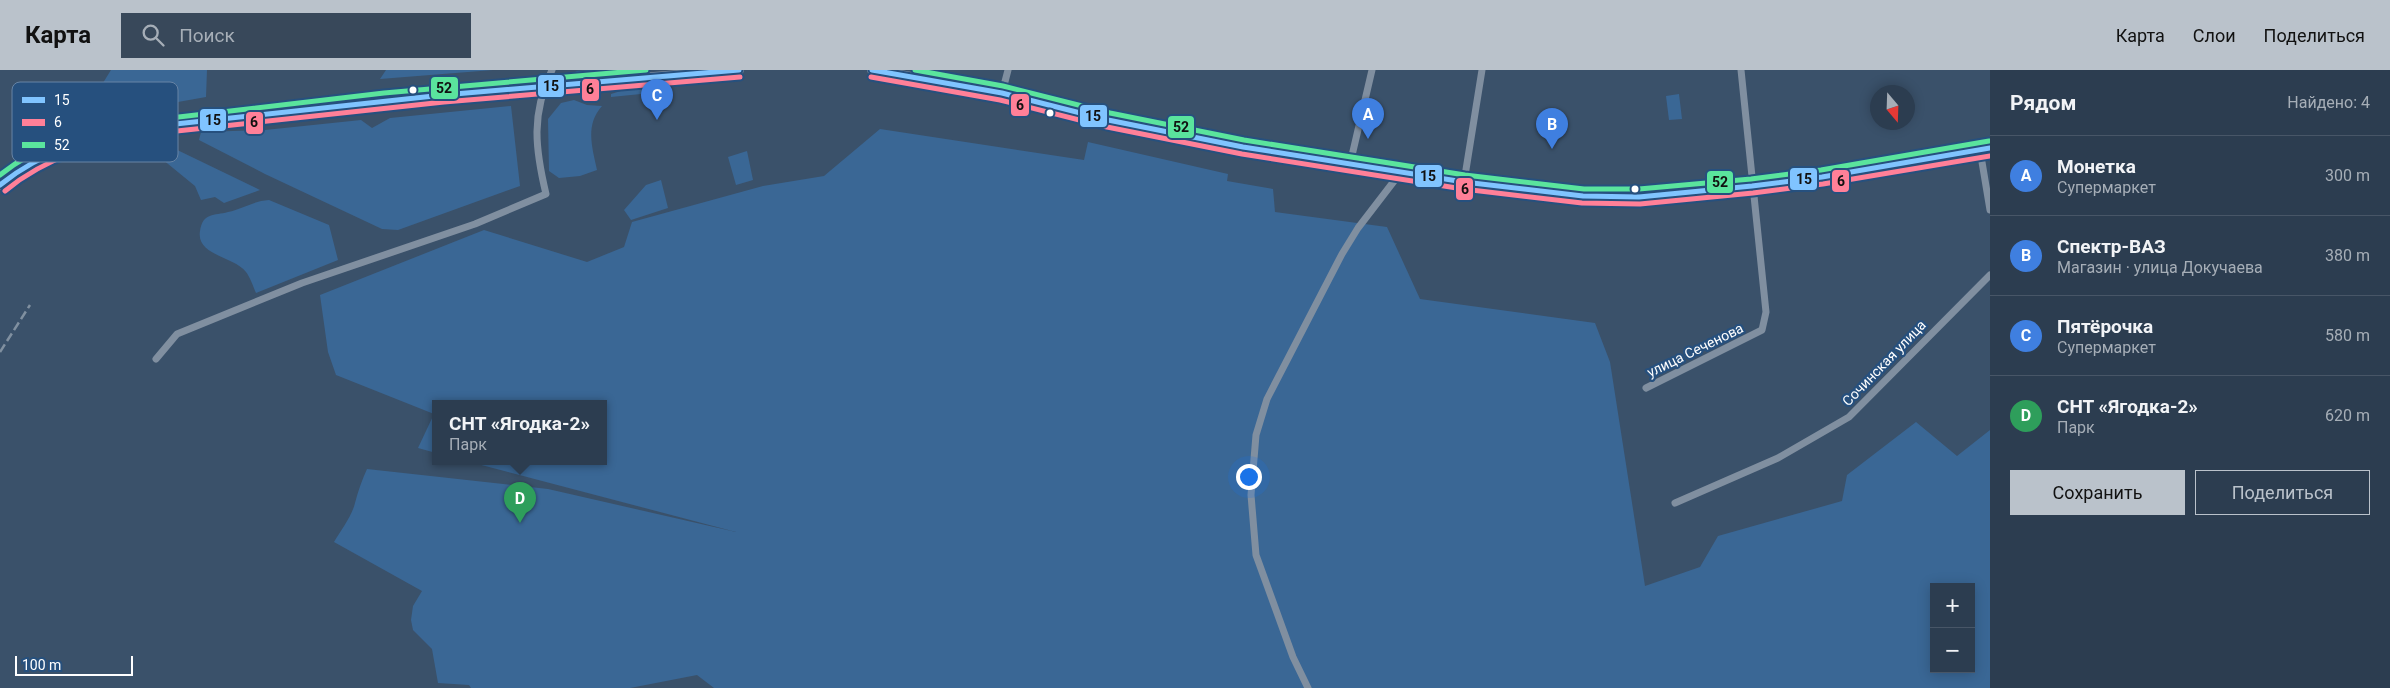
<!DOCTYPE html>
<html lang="ru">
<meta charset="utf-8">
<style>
body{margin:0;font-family:Roboto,sans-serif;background:#38485a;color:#f1f3f6}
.controls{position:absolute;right:15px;bottom:15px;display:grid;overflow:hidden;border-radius:0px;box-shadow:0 2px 12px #0003}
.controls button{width:45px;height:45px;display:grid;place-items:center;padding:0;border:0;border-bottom:1px solid #485667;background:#2c3d50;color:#f1f3f6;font:25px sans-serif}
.compass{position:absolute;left:1870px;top:15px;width:45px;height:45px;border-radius:50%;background:#2c3d50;box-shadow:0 2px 12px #0003;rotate:161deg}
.scale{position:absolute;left:15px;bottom:12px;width:118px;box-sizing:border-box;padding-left:5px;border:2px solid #fff;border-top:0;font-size:14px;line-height:18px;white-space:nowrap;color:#fff;-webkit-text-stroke:4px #26507e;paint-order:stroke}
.you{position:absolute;left:1248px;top:406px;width:18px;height:18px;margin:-12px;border:4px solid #fff;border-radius:50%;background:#1a73e8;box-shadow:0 0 0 8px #1a73e833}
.badge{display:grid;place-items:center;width:32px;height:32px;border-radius:50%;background:#bac2cb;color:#fff;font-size:16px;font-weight:700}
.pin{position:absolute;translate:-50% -41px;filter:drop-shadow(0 1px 2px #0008)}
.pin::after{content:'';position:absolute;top:26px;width:18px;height:15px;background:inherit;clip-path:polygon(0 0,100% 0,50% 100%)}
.popup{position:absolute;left:432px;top:330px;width:175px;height:65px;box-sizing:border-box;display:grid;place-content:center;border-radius:0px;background:#2c3d50;filter:drop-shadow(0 1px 4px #0005);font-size:16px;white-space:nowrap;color:#a6aeb7}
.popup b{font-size:19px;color:#f1f3f6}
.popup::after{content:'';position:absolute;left:50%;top:100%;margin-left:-10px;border:10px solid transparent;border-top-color:#2c3d50}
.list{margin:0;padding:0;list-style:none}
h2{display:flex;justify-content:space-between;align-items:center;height:65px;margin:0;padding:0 20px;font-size:21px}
h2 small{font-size:16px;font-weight:400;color:#a6aeb7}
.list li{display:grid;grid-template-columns:32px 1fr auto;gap:15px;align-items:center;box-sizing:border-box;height:80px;padding:0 20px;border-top:1px solid #485667}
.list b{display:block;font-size:19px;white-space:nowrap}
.list p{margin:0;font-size:16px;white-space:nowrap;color:#a6aeb7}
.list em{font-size:16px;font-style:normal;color:#a6aeb7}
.actions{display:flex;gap:10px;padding:15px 20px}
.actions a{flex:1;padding:11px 0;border:1px solid #bac2cb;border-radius:0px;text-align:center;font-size:18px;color:#bac2cb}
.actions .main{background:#bac2cb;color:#111}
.icon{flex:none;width:28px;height:28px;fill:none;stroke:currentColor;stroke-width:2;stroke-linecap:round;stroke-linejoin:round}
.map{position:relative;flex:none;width:1990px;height:618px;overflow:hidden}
header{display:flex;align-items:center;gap:30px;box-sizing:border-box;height:70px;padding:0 25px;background:#bac2cb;color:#111}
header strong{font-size:24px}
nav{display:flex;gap:28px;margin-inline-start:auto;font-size:18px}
.search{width:350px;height:45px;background:#38485a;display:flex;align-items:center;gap:12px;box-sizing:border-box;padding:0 18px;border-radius:0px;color:#a6aeb7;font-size:19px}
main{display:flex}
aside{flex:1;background:#2c3d50}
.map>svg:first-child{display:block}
.green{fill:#3a6795;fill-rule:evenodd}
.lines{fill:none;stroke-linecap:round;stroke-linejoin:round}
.street{stroke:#808fa0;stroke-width:7}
.secondary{stroke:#7b8b9d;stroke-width:10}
.rail{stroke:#8090a0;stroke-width:2.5;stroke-dasharray:9 4;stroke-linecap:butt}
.bus-1-casing{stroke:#26507e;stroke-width:9}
.bus-2-casing{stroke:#26507e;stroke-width:9}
.bus-3-casing{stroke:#26507e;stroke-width:9}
.bus-1{stroke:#80c4ff;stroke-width:5}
.bus-2{stroke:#ff8098;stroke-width:5}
.bus-3{stroke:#5ae49d;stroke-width:5}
.bus-dot{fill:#fff;stroke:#26507e;stroke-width:2}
.labels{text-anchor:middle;stroke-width:4.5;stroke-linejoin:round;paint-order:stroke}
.street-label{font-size:14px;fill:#fff;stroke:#26507e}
.key{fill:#26507e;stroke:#6784a5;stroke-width:1}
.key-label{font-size:14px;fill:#fff}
.line-badge{stroke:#26507e;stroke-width:2}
.pale-badge-label{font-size:14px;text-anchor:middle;font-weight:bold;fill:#111}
</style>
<header>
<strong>Карта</strong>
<div class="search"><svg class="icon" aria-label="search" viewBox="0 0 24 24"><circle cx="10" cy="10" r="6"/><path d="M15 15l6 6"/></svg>Поиск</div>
<nav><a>Карта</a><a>Слои</a><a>Поделиться</a></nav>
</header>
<main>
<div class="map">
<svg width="1990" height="618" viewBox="0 0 1990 618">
<rect width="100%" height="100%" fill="#3a516a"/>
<path class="green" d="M111,0H207L206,27L99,46L93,29Z
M386,0H493L380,9Z
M595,0H634L632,3L588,7L575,1Z
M652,15L659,17L661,22L611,27V24L634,17Z
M1679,24L1682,49L1669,50L1666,26Z
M574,30L587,35L602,36C585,55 592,77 597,100L580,106L559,108L549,101L548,49L561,33Z
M54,35C64,40 70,51 68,62L53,67L44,65L41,51Z
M511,36L520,116L398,160L382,159L265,104L199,70L201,62L265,60L361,50L372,58L390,48Z
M880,59L1084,90L1088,72L1228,104L1227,111L1273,119L1275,142L1387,157L1420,229L1595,253L1610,292L1645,516L1700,497L1718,466L1842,431L1847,405L1916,352L1957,386L1990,360V618H714L697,605L630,618H471L469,615L438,613L432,579L413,560L411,550L413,536L422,521L334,472C341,460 352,446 355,433C358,421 362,410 367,399L548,419L736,462L470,392H604V334H436V383L418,378L434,344L336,305L328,282L320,225L484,160L587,192L624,177L632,152L763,116L824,106ZM1934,517H1971V599H1934Z
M169,76L260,120L224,133L215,127L201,130L195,116L151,80Z
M747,81L753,110L736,115L728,87Z
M661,110L668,138L631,150L624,140L646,115Z
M269,130L329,155L338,190L256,223C253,216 250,207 246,202C234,186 196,186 200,161C203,142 214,146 228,142C243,139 253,131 269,130Z"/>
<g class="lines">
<path class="street" d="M1002,23L1008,0
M1980,80L1990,140
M1350,94L1372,0
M1464,112L1482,0
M156,289L177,264L302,213L475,154L546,124C535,78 531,44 552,0
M1646,318L1762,260L1766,242L1741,0
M1675,433L1778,388L1849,347L1990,205
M1308,618L1293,587L1256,485L1251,425L1256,365L1267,329L1342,184L1358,158L1401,102"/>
<path class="secondary" d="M872,0L1002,23L1108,50L1243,77L1464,112L1583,126L1639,127L1752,116L1822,107L1990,78
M0,115C30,88 70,73 109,64C161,52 214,51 267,44C423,24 581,13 739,0"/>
<path class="rail" d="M0,282L30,235"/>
<g class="bus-1-casing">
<path id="bus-1" d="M872,0L1002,23L1108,50L1243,77L1464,112L1583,126L1639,127L1752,116L1822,107L1990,78
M0,115C43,80 94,66 148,57L443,25L739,0"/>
</g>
<g class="bus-2-casing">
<path id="bus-2" d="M871,7L1000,30L1107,57L1242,84L1463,119L1582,133L1640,134L1753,123L1823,114L1990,86
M5,121C47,86 97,73 149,64L444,32L740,7"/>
</g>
<g class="bus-3-casing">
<path id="bus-3" d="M915,0L1003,16L1110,43L1244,70L1465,105L1584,119H1639L1751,109L1821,100L1989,71
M0,105C37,75 82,62 127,53L384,23L646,0"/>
</g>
<use href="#bus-1" class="bus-1"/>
<use href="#bus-2" class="bus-2"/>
<use href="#bus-3" class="bus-3"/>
</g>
<g class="bus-dot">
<circle cx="413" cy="20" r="4.5"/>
<circle cx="1050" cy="43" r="4.5"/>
<circle cx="1635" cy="119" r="4.5"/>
</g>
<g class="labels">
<g class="street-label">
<text transform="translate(1695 280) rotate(-26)" y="5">улица Сеченова</text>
<text transform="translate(1884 293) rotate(-46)" y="5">Сочинская улица</text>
</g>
</g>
<rect x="12" y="12" width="166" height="80" rx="8" class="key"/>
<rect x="22" y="27" width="23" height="6" fill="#80c4ff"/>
<rect x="22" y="49" width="23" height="7" fill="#ff8098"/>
<rect x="22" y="72" width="23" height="6" fill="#5ae49d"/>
<g class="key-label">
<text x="54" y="35">15</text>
<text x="54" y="57">6</text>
<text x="54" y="80">52</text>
</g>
<g class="line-badge">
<rect x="537" y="4" width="28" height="24" rx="5" fill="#80c4ff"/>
<rect x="430" y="6" width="29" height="24" rx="5" fill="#5ae49d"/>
<rect x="581" y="8" width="19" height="24" rx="5" fill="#ff8098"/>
<rect x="1010" y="23" width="20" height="24" rx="5" fill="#ff8098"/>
<rect x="1079" y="34" width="29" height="24" rx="5" fill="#80c4ff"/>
<rect x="199" y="38" width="28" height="24" rx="5" fill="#80c4ff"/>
<rect x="245" y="41" width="19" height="24" rx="5" fill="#ff8098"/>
<rect x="1167" y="45" width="28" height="24" rx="5" fill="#5ae49d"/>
<rect x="1414" y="94" width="29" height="24" rx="5" fill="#80c4ff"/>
<rect x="1789" y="97" width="29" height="24" rx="5" fill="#80c4ff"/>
<rect x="1831" y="99" width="19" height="24" rx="5" fill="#ff8098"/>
<rect x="1706" y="100" width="28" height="24" rx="5" fill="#5ae49d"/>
<rect x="1455" y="107" width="19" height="24" rx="5" fill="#ff8098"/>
</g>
<g class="pale-badge-label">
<text x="551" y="21">15</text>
<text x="444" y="23">52</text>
<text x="590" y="24">6</text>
<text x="1020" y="40">6</text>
<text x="1093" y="51">15</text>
<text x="213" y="55">15</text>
<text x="254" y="57">6</text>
<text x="1181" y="62">52</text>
<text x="1428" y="111">15</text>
<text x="1804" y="114">15</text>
<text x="1841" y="116">6</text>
<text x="1720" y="117">52</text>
<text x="1465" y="124">6</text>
</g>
</svg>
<div class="controls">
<button>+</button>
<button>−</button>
</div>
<svg class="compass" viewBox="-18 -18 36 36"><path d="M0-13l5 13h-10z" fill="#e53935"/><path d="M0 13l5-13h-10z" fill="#a6aeb7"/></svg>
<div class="scale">100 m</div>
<div class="you"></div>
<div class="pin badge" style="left:1368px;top:69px;background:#3f7fe0">A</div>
<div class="pin badge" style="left:1552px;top:79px;background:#3f7fe0">B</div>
<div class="pin badge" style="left:657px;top:50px;background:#3f7fe0">C</div>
<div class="pin badge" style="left:520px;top:453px;background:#2e9e5b">D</div>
<div class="popup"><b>СНТ «Ягодка-2»</b>Парк</div>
</div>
<aside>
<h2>Рядом<small>Найдено: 4</small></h2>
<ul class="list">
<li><span class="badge" style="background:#3f7fe0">A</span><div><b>Монетка</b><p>Супермаркет</p></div><em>300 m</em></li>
<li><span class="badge" style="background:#3f7fe0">B</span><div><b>Спектр-ВАЗ</b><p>Магазин · улица Докучаева</p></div><em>380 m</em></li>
<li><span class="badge" style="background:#3f7fe0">C</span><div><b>Пятёрочка</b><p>Супермаркет</p></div><em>580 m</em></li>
<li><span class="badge" style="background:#2e9e5b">D</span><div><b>СНТ «Ягодка-2»</b><p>Парк</p></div><em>620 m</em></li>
</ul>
<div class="actions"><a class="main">Сохранить</a><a>Поделиться</a></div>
</aside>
</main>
